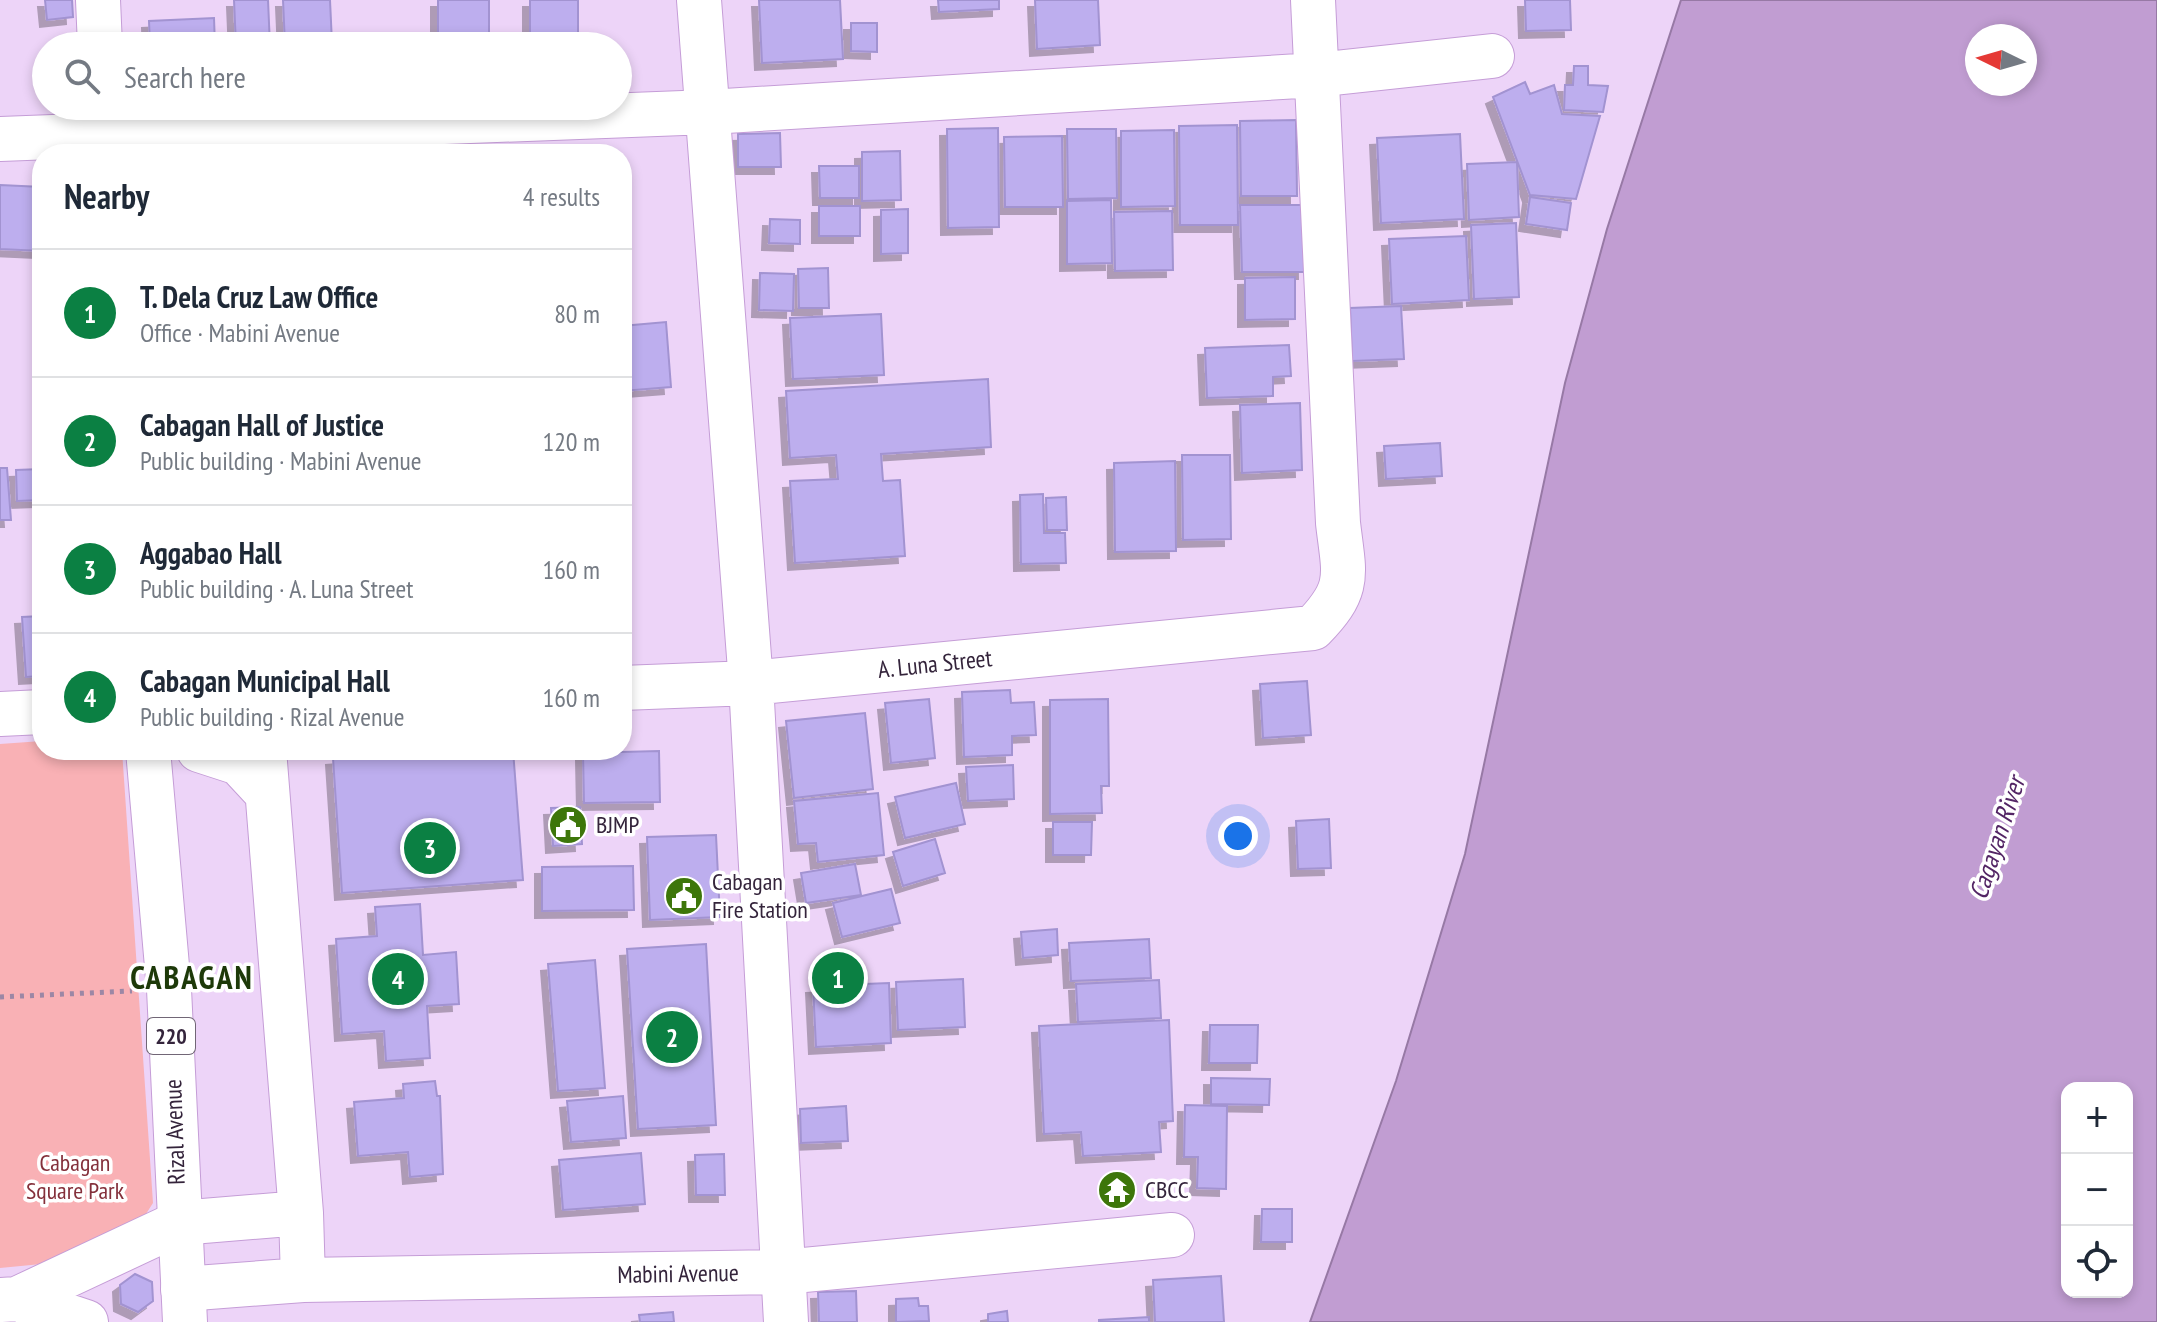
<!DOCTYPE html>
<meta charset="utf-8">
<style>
body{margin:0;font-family:"PT Sans Narrow",sans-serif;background:#f6f6f7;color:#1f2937}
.controls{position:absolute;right:24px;bottom:24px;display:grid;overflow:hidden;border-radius:16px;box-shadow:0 4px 12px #0003}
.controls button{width:72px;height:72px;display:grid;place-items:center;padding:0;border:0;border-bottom:2px solid #e0e1e3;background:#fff;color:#1f2937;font:40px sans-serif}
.compass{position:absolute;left:1965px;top:24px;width:72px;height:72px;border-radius:50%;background:#fff;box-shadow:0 4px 12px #0003;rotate:275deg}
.you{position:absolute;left:1238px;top:836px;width:28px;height:28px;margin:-20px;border:6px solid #fff;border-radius:50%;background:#1a73e8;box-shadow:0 0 0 12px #1a73e833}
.badge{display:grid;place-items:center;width:52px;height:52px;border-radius:50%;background:#0b8043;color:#fff;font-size:26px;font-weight:700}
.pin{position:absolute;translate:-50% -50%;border:4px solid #fff;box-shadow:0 2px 8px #0006}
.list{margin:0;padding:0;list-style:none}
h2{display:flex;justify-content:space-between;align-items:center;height:104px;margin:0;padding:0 32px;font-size:34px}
h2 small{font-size:26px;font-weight:400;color:#747a83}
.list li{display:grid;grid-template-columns:52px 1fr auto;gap:24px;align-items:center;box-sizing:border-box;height:128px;padding:0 32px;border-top:2px solid #e0e1e3}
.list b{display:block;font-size:30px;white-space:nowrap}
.list p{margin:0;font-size:26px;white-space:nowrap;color:#747a83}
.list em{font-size:26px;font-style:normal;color:#747a83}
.icon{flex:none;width:44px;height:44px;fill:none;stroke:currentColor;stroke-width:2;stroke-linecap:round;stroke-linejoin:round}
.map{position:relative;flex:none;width:2157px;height:1322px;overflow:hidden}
.search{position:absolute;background:#fff;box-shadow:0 4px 12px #0003;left:32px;top:32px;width:600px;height:88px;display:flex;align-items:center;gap:20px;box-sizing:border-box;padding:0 28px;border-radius:44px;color:#747a83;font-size:30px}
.panel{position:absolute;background:#fff;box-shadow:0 4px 12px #0003;left:32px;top:144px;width:600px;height:616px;border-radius:32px}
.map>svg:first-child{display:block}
.green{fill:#f9b1b5}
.water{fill:#c19dd2;stroke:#9779a5;stroke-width:2;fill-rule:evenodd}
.building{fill:#bdaeee;stroke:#a293d1;stroke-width:2;filter:url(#shadow)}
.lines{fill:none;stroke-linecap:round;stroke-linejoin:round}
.minor-casing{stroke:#c59dd7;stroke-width:46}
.major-casing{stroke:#c59dd7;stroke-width:46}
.path{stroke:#9c87a5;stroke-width:5;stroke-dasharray:4 6;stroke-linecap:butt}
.minor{stroke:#fff;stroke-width:44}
.major{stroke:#fff;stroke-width:44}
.labels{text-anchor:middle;stroke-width:7;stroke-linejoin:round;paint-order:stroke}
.shield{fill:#fff;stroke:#716676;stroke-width:2}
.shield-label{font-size:22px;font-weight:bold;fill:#34243b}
.street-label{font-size:24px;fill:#34243b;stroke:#fff}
.poi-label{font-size:24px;fill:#34243b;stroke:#fff;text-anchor:start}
.park-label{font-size:24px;fill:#84303b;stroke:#fff}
.water-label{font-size:26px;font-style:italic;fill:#532565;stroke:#fff}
.district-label{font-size:32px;font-weight:bold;letter-spacing:2px;fill:#1d3909;stroke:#fff}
</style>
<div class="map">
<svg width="2157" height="1322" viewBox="0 0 2157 1322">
<defs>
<filter id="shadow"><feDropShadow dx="-7" dy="7" stdDeviation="0" flood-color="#0004"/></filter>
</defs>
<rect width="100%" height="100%" fill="#edd4f8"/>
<path class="green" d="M42,741V750H122L153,1203L135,1231L83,1260L0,1268V744Z"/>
<path class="water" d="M1681,0H2157V1322H1310L1396,1081L1465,854L1565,383L1607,229ZM1977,36H2025V84H1977ZM2067,1088H2127V1292H2067Z"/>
<path class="building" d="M45,0H72L73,17L47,20Z
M234,0H268L270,46H236Z
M283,0H330L332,43L285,45Z
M438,0H489V35L438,36Z
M530,0H578V41L530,40Z
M759,0H840L843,59L762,63Z
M938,0H999V9L939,12Z
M1035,0H1098L1100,45L1037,49Z
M1525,0H1570L1571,30L1526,31Z
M214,18L215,46H150L149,21Z
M851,23H877V52L851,51Z
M495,37L496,46H439V38Z
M1574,66H1588V85L1608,86L1603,112L1564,110L1565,85H1573Z
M1525,82L1530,94L1554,85L1562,114L1600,116L1576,199L1530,195L1493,97Z
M1296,120L1297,196H1241L1240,121Z
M1237,125L1238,225H1180L1179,126Z
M998,128L999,227L948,228L947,129Z
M1067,129H1116L1117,198L1068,199Z
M1174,130L1175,206L1121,207V131Z
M780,133L781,167H738V134Z
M1460,134L1464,219L1381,223L1377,138Z
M1062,136L1063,207H1005L1004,137Z
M900,151L901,200L862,201V152Z
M1517,162L1519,217L1469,220L1467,164Z
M819,166H859V198H820Z
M0,185L42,187V251L0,249Z
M622,193L628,262H622Z
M1530,197L1571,203L1567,230L1526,224Z
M1111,200L1112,263L1067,264V201Z
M1240,205H1304L1305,272H1242Z
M819,206H860V236H819Z
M908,209V253L881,254V210Z
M1172,211L1173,270L1115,271L1114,212Z
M770,219L800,220V244L769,243Z
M1516,223L1519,297L1474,299L1471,225Z
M1466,236L1469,300L1392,304L1389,239Z
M828,268L829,308H799L798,269Z
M760,273L794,274L793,311L759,310Z
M1295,277V319L1245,320V278Z
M1401,306L1404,359L1352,361L1350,308Z
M881,314L884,375L793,379L790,318Z
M666,322L671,387L622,391V326Z
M1289,345L1291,376L1273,377V396L1207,398L1205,348Z
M988,379L991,447L881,454L883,481L900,480L905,556L795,563L790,481L838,479L836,455L790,458L786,391Z
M1300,403L1302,470L1242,473L1240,405Z
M1440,443L1442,476L1386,479L1384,446Z
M1182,455H1230L1231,539L1183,540Z
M1175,461L1176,551L1115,552L1114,463Z
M0,468H7L11,520H0Z
M42,469V500L17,501L16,470Z
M1043,494L1044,533H1065L1066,563L1021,564L1020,495Z
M1066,497L1067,530H1047L1046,498Z
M42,616V676L26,677L22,617Z
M1307,681L1311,735L1263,738L1260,684Z
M1010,690L1011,703L1034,702L1036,735L1012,736V755L964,757L962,692Z
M929,699L935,758L891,763L885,703Z
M1108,699L1109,786H1101L1102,813L1050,814V700Z
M865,713L873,789L794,798L786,721Z
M440,750H513L523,880L342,893L333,758Z
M659,751L660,802L584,803L583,753Z
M1013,765L1014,799L968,801L966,767Z
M956,783L965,824L905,838L895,797Z
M878,793L884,855L818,862L816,843L798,844L794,801Z
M580,807L582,844L553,846L551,808Z
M1329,819L1331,868L1298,869L1296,821Z
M1053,822H1092L1091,855H1053Z
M716,835L720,917L650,920L647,837Z
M935,839L945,873L903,886L893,852Z
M855,864L861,895L806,903L801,873Z
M633,866L634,910L542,911V867Z
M891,889L900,923L842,937L833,903Z
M420,904L423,955L456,952L459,1004L427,1006L430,1058L386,1061L384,1031L342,1034L336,939L377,936L375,907Z
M1057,929L1058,955L1023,958L1021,932Z
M1149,939L1151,978L1071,981L1069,943Z
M706,944L716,1125L638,1129L627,949Z
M595,960L605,1088L558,1091L548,964Z
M963,979L965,1027L898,1030L896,982Z
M1159,980L1161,1018L1078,1022L1076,984Z
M889,983L891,1043L816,1047L813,986Z
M1169,1020L1173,1121L1159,1122L1161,1152L1083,1156L1081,1132L1044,1134L1039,1026Z
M1210,1025H1258L1257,1063H1209Z
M1211,1078L1270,1079L1269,1105L1211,1104Z
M435,1081L437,1096H440L443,1174L410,1177L408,1152L358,1156L354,1102L404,1098L403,1084Z
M623,1096L626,1138L571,1142L567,1101Z
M1185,1105L1227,1106L1226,1189L1197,1188L1198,1157H1184Z
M846,1106L848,1141L801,1143L800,1109Z
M641,1153L645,1204L563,1210L559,1160Z
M724,1154L725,1195H696L695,1155Z
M1262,1209H1292V1242H1261Z
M135,1274L152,1282L153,1301L138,1312L121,1304L120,1285Z
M1221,1276L1224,1322H1155L1153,1280Z
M856,1291L857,1322H819L818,1292Z
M918,1298L919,1306H928L929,1321L896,1322V1299Z
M1007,1311L1008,1322H988V1314Z
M673,1312L674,1322H640L639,1315Z
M1149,1317V1322H1099V1320Z"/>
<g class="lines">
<g class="minor-casing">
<path id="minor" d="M699,0L751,683L786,1322
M0,139L709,112L1316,75L1492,56
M622,688L751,683L1313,628C1352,588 1344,575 1338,523L1313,0
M0,714L42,712
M199,750L239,763L265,791
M264,750L301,1213L303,1280
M183,1289L303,1280L783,1272L1172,1235
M17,1299L179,1223L301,1213
M1,1300L17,1299L86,1322"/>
</g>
<g class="major-casing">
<path id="major" d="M98,0L100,46
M104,106L106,154
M148,750L169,989L185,1322"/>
</g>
<path class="path" d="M0,997L132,991"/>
<use href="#minor" class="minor"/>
<use href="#major" class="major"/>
</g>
<defs>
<g id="civic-disc" transform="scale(2)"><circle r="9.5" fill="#3d760a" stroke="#fff"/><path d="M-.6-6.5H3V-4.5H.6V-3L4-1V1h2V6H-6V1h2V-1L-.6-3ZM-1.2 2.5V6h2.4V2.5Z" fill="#fff"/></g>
<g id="temple-disc" transform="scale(2)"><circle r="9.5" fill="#3d760a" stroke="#fff"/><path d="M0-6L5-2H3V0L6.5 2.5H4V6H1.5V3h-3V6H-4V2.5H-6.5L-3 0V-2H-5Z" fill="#fff"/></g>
</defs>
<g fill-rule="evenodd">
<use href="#civic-disc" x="568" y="825"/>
<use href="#civic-disc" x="684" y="896"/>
<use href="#temple-disc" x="1117" y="1190"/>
</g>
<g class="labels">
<rect class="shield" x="147" y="1018" width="48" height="36" rx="6"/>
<g class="shield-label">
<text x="171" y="1044">220</text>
</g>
<g class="street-label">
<text transform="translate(935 664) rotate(-6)" y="8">A. Luna Street</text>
<text transform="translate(175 1132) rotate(-92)" y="8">Rizal Avenue</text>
<text transform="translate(678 1274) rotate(-1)" y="8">Mabini Avenue</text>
</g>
<g class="poi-label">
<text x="596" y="833">BJMP</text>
<text x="712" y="890">Cabagan<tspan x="712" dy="28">Fire Station</tspan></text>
<text x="1145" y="1198">CBCC</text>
</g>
<g class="park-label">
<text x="75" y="1171">Cabagan<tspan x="75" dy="28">Square Park</tspan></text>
</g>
<g class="water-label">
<text transform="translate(1997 838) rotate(-72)" y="9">Cagayan River</text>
</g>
<g class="district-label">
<text x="192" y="989">CABAGAN</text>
</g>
</g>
</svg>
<div class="controls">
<button>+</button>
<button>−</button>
<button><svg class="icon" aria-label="locate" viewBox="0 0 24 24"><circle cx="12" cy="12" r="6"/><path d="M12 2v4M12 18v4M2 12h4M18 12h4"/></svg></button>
</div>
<svg class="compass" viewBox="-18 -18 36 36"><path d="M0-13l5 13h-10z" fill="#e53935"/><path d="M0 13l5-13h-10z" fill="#747a83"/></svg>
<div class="you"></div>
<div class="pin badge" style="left:838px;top:978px">1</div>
<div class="pin badge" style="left:672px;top:1037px">2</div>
<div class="pin badge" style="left:430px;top:848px">3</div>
<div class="pin badge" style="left:398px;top:979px">4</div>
<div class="search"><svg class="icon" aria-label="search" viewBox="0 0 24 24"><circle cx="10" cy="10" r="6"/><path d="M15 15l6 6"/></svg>Search here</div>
<section class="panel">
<h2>Nearby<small>4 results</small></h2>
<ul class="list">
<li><span class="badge">1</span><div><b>T. Dela Cruz Law Office</b><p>Office · Mabini Avenue</p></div><em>80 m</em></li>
<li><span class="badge">2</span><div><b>Cabagan Hall of Justice</b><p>Public building · Mabini Avenue</p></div><em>120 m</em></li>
<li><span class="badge">3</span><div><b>Aggabao Hall</b><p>Public building · A. Luna Street</p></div><em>160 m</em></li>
<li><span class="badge">4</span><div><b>Cabagan Municipal Hall</b><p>Public building · Rizal Avenue</p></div><em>160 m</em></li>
</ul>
</section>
</div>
